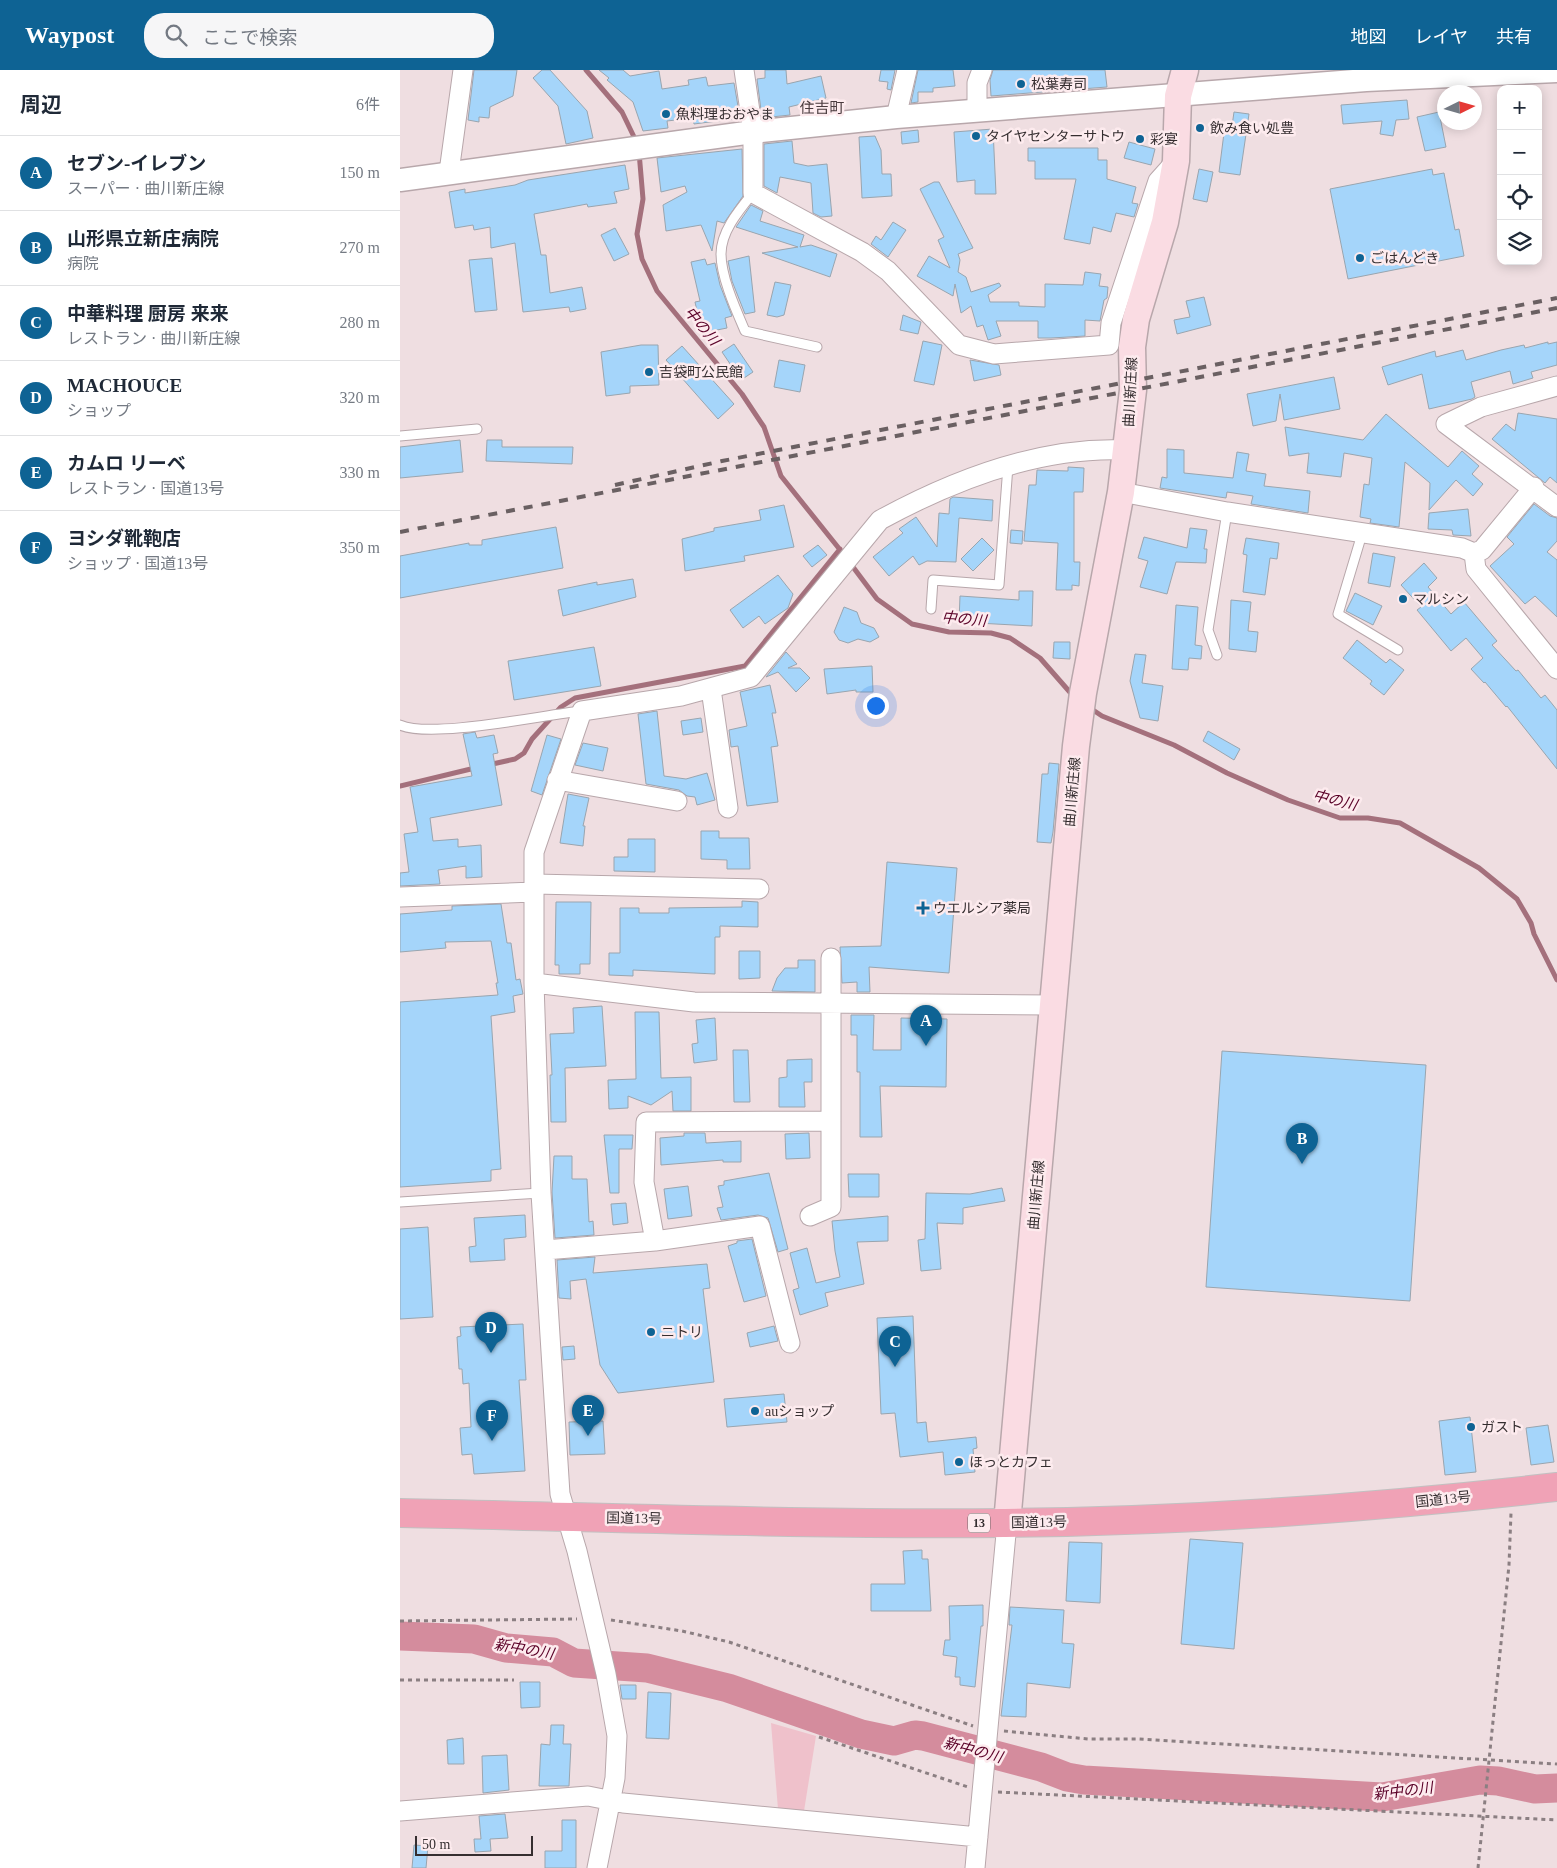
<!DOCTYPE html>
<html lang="ja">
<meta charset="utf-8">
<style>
body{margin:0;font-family:"Times New Roman","Noto Sans JP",serif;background:#f6f6f7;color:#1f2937}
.controls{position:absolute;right:15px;top:15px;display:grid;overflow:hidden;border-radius:10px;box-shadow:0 2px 12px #0003}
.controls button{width:45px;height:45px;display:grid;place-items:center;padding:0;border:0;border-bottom:1px solid #e0e1e3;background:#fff;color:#1f2937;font:25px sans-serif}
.compass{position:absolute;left:1037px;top:15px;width:45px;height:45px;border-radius:50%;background:#fff;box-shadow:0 2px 12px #0003;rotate:85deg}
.scale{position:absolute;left:15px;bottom:12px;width:118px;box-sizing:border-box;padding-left:5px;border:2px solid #352e30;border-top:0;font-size:14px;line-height:18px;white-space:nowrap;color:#352e30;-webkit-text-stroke:4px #fdebee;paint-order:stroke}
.you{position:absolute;left:475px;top:635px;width:18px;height:18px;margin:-12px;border:4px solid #fff;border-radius:50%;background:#1a73e8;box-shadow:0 0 0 8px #1a73e833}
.badge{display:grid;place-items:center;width:32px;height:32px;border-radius:50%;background:#0e6394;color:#fff;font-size:16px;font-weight:700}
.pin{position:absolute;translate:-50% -41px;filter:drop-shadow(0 1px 2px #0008)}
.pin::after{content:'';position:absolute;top:26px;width:18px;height:15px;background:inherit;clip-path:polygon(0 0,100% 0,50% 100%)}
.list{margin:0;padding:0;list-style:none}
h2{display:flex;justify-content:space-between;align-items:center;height:65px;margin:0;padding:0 20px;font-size:21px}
h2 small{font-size:16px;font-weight:400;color:#747a83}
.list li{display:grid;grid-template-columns:32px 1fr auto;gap:15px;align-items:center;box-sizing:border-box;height:75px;padding:0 20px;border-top:1px solid #e0e1e3}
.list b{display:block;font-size:19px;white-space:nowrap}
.list p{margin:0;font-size:16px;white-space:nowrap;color:#747a83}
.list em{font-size:16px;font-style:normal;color:#747a83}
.icon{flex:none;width:28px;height:28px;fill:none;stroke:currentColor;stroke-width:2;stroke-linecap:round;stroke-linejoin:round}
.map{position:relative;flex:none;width:1157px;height:1798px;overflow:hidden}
header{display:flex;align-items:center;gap:30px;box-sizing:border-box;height:70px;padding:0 25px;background:#0e6394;color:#fff}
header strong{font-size:24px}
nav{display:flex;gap:28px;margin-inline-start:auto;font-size:18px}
.search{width:350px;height:45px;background:#f6f6f7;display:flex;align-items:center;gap:12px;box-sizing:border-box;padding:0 18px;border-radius:20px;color:#747a83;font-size:19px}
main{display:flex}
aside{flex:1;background:#fff}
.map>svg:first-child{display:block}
.green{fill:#efc1cb}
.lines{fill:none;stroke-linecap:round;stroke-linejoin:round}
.stream{stroke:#a4707c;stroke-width:5}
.river{stroke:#d48c9d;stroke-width:29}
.building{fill:#a5d5fa;stroke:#99a5af}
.service-casing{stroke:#b8a7ab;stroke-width:11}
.minor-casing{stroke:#b8a7ab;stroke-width:21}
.tertiary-casing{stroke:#b8a7ab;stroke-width:25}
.secondary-casing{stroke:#b8a7ab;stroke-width:29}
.trunk-casing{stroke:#c2c0c1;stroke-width:30}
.path{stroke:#8b7f82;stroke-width:3;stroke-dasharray:4 4;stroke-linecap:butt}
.service{stroke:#fff;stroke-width:9}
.minor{stroke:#fff;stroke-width:19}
.tertiary{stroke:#fff;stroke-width:22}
.secondary{stroke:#fadce3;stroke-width:26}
.trunk{stroke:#f0a2b6;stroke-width:28}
.rail{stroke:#6a6062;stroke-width:4;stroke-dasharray:9 9;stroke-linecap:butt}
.poi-dot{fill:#0e6394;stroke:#fdebee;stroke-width:2}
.labels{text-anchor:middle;stroke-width:5;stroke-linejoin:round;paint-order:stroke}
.shield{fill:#fdebee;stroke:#716769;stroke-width:1}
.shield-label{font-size:12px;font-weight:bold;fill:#352e30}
.poi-label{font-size:14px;fill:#352e30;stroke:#fdebee;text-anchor:start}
.street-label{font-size:14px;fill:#352e30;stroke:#fdebee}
.neighbourhood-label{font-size:15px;fill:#493b3e;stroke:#fdebee}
.water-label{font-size:15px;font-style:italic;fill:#5a0127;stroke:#fdebee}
</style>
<header>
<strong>Waypost</strong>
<div class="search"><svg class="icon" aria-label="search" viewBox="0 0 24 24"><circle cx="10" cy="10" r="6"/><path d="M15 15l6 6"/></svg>ここで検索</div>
<nav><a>地図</a><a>レイヤ</a><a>共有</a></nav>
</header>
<main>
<aside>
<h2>周辺<small>6件</small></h2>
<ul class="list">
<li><span class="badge">A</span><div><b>セブン-イレブン</b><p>スーパー · 曲川新庄線</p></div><em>150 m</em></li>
<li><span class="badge">B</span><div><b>山形県立新庄病院</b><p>病院</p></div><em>270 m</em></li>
<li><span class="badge">C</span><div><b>中華料理 厨房 来来</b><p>レストラン · 曲川新庄線</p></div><em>280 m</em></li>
<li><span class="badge">D</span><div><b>MACHOUCE</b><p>ショップ</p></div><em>320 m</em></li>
<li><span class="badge">E</span><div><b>カムロ リーベ</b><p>レストラン · 国道13号</p></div><em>330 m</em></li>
<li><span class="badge">F</span><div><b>ヨシダ靴鞄店</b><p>ショップ · 国道13号</p></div><em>350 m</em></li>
</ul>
</aside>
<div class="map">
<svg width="1157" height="1798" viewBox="0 0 1157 1798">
<rect width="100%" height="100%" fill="#efdee1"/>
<path class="green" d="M371,1653L416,1666L404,1741L378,1739Z"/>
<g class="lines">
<path class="stream" d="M186,0L222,42L236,71
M239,82L243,129L237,164L242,189L257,221L342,324L364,357L381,406L445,486
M450,493L477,529L512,554L549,562L591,563L610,568L640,588L675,628
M690,638L702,646L774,675L827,703L888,730L940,748H968L1000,753L1079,798L1117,829L1131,853L1134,864L1157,910
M88,695L115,689L124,683L132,669L161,637L175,628L345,596L440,479
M0,716L75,698"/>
<path class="river" d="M0,1566L74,1569L106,1578L153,1582L174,1593L247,1598L328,1618L461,1664L494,1671L515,1665L523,1666L641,1697L667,1707L684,1710L982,1727L1080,1710L1098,1711L1135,1719L1157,1718"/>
</g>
<path class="building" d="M74,0H117L113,26L90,37L89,48L79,47V52L68,50Z
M142,0H150L187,41L193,68L166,74L158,36L133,8Z
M199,0H223L230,6L259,1L262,19L289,15L288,10L306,7L308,16L334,13L340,48L294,54L293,48L267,51L268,58L243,61L233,32L207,10L209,8Z
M365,0H386L387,14L421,6L426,28L389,37L390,45L362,48L357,9L365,8Z
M481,0H495L491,20L487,19L488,12L479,11Z
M518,0H553L555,16L533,18V22H518V32L511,33Z
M593,0H705L707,17L591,26L590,10Z
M1007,30L1009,49L996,50L993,66L980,64L982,51L943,54L941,35Z
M834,42L849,44L840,105L819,102L825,55L832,56Z
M1039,42L1046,77L1025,81L1017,47Z
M593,59L596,124H575V110L557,112L554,62Z
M518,60L519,72L502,74L501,62Z
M475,66L481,80L482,104H491L492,126L462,128L459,67Z
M392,71L394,93L408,96L427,94L432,146L421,147L413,143L411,113L380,107L377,123L364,116V74Z
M729,72L755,79L751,95L724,88Z
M628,78H698V90H707V109L736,117L732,133L738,134L734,147L716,143L711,162L693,157L690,174L664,169L676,109H635V91H628Z
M342,79L343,126L324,153L317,151L312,181L301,155L266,161L263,135L287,122L285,116L261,122L257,88Z
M225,95L229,119L214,122L217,133L188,137L187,134L134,144L141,185H146L150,223L182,217L186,239L170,242L169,237L123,242L115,173L91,178L90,157L74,160L73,155L55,158L49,122L65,119V123L115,115L128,110Z
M799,99L813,102L807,132L793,129Z
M1032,99L1033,105L1044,103L1055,160L1059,159L1064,186L948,209L930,119Z
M534,112H539L573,178L558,184L560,190L558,202L566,207L571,222L599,213L601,216L588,225L590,232H619V236L645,237V214L683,215L685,202L701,204L699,216L708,217L707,228L704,230L700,251L685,250V266L651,268H638V251H596L601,266L588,270L583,255L577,257L571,236L561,243L555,214L553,226L517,206L529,186L550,198L538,170L544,167L520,119Z
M351,135L363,141L360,151L404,165L400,177L411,175L437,184L430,207L362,183L398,177L336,157Z
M493,152L506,160L488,187L471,174L476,166L481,170Z
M215,158L229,184L214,191L201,165Z
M349,186L355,242L345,244L332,211L328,191Z
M92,188L97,240L75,242L69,190Z
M305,189L307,195L315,193L320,215L332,246L325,248L327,258L302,263L295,232L300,231L291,192Z
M375,212L391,215L384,245L377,247L367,245Z
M804,227L811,255L777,264L774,250L790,247L786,231Z
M503,245L521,252L518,264L500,260Z
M523,271L542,275L534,315L514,311Z
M1148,272V274L1157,272V295L1131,302L1133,308L1113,314L1110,301L1071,312L1075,327L1072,329L1029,339L1022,304L988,315L982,297L1035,281L1036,287L1063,280L1066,290L1101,280L1124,275L1125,278Z
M334,274L353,302L341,310L322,282Z
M241,275H258L259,315L230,316V323L206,326L201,282Z
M282,276L334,334L318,349L266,290Z
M379,290L405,295L400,322L374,317Z
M570,290L599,295L601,305L574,311Z
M934,307L940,339L884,350L880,324L876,351L853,356L847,324Z
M1118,343L1157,349V413L1150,407L1145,413L1092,369L1106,354L1115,361Z
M986,344L1048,397L1062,381L1079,396L1072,404L1083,414L1073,426L1056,410L1029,440L1030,413L1005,392L999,457L970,453L971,449L960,447L964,414L969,415L972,388L944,383L941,407L907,403L909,383L889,386L885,357L963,370Z
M60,370L63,402L0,408V377Z
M87,370H102V377H173L172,394L86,391Z
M767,379L784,380V403L833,408L837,382L849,384L846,401L866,404L864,416L910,421L908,443L851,434L853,426L827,422L826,428L760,418L762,407L767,408Z
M668,397L684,398L683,422H674V492H680L679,516L672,515V520H656L658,473L624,471L629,415H636L637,400L668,401Z
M553,427L593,430L592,451L559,448L556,492L527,491L519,495L513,486L489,506L473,487L503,463L499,459L516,447L537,477L539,443L549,444L550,429Z
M1134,434L1150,446L1157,448V471L1147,482L1157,490V547L1135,526L1125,534L1090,496L1114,474L1107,467Z
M384,435L394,477L344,486L345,491L285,501L282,469L314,461V458L361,450L359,440Z
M1068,439L1071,466L1053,465L1052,460L1028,459L1029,443Z
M156,457L163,498L0,528V486L69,473V475H82V470Z
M790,458L807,460L804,479H807L806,493L776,492L767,524L740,517L748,491L738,488L744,467L787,478Z
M611,460L623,461L622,474L610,473Z
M582,468L594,480L573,501L561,489Z
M846,468L879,473L877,489L870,488L865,525L843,522L847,485L843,484Z
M418,475L427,485L412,497L403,486Z
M973,483L995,487L990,517L968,513Z
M1024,493L1037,508L1028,517L1051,544L1064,532L1097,571L1092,575L1116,601L1118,600L1141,628L1145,625L1157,640V699L1107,636L1106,637L1085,612L1084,613L1071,599L1083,588L1066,568L1051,581L1017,540L1021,537L1001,515Z
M378,505L393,524L388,538L365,554L359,546L343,558L330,540Z
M233,509L236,527L163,546L158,520L197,512V515Z
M619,521H633L632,556L559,552L560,526L619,530Z
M955,523L982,536L973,555L946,541Z
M831,530L851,532L848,561L858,562L856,582L829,579Z
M776,535L798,537L795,575L802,576L801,589L789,588L788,600L772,599Z
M444,537L457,542L461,553L474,558L479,567L470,572L458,569L448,573L439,570L434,562Z
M957,570L986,593L990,589L1004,600L984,625L970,614L972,611L943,588Z
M654,572H670V589L653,588Z
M194,577L201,616L114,630L108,591Z
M386,582L397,594L388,598H400L410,608L396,622L378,602L366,607Z
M735,584L746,585L742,613L763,616L758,651L740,648L730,611Z
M472,596L473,622H456V620L427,624L424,599Z
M370,615L376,643H372L378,676L371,677L378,732L347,736L338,676L331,677L329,660L347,656L340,622Z
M257,641L264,706L286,709L307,703L315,730L297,735L295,727L287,726L279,720L246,714L238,644Z
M301,648L303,662L283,665L281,651Z
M808,661L840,679L834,690L803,671Z
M75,662L77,668L94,665L98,683L93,684L102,735L30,748L33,771L58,769V777L81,775L82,807L66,808V796L38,800L40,814L0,816V803L9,802L4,764L18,762L10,717L72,706L63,664Z
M147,665L161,669L142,725L131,721Z
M183,673L208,678L203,701L175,695Z
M649,693L659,694L653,762L651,773L637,772L642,704H648Z
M168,724L189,728L183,756H185L183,776L160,773Z
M301,761H319V768H349L350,799H327V790L301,789Z
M228,769H255V802L214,801V787H228Z
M487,792L557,798L549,903L469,897L470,922H457V912L442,913L440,877L481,876Z
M342,831L358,832V857L320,856V867H315V904L233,900V906L209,905V883H220V838H239V843H269V838L342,837Z
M156,832H191L190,894H180V904H159V895H155Z
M101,834L107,873H111L116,910L120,909L123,924L113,926L115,942L91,946L101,1099L91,1100V1111L0,1117V932L98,925L96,913H98L91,871L45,872L46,878L0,882V844L52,840V836Z
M339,881H360V908L339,909Z
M398,890H415V922L372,921L377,908L385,898H398Z
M202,936L206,996L165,998L166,1052H151L150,1005H152L150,964L174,963L173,938Z
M235,942H259L261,1008L291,1007V1041H273L272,1021L251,1035L228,1026V1038L209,1039L208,1010L236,1009Z
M451,945H474L473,980H501V948L547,949L546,1017L480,1016L482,1067H460V1002H457V965H451Z
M315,948L317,990L294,993L292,974L298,973L296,950Z
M333,980H348L350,1032H334Z
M822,981L1026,995L1010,1231L806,1217Z
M412,989V1012H404L405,1037H379V1008L387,1007V990Z
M284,1063H305L306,1073L341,1071V1092H323V1090L261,1095L260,1068L284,1066Z
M409,1063L410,1088L386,1089L385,1064Z
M204,1065H233L232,1079H219V1123H210Z
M154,1086H172V1109H187L189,1152L193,1151L194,1165L155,1168L152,1122Z
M369,1103L388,1179L378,1182L368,1148L358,1145L321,1150L317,1138L323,1137L318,1116L324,1115V1111Z
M448,1104H479V1127H449Z
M288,1116L292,1146L268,1149L264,1119Z
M602,1118L605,1131L563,1138V1154L537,1153L541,1199L521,1201L518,1170L525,1169L526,1123L570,1124Z
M226,1133L228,1153L213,1155L211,1134Z
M125,1145L126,1167L104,1169L105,1190L70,1192L69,1177L76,1176L74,1148Z
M488,1146V1171L457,1172L464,1214L425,1223L428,1236L400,1245L393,1220L399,1218L390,1183L407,1178L416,1213L440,1207L435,1181L432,1151Z
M28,1157L33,1247L0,1249V1159Z
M352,1169L366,1226L344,1232L328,1176L337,1173V1171Z
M195,1187L193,1203L307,1194L310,1218L303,1219L314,1312L218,1323L200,1295L186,1209L170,1211L171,1229L159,1228L157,1190Z
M513,1246L517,1353L526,1352L528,1372L576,1367L577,1378L573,1379L575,1402L545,1405L543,1382L500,1387L495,1343L481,1344L477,1248Z
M123,1254L126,1310H119L125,1401L74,1404L72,1384L62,1385L60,1358L71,1357L69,1313L63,1314L62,1299H59L57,1267L61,1266L60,1257Z
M374,1256L378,1271L350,1277L347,1263Z
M174,1276L175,1289L163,1290L162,1277Z
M384,1324L387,1352L327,1357L324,1329Z
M1070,1347L1076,1402L1045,1405L1039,1351Z
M203,1351L205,1384L170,1385L169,1352Z
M1148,1355L1154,1392L1131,1395L1126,1358Z
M790,1469L843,1473L834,1579L781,1574Z
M669,1472L702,1473L700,1533L666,1531Z
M522,1480V1489H528L531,1541H471V1514H505L503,1481Z
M583,1535V1556H581L575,1617L560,1615V1607H555L557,1587L543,1585L545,1570H550L549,1536Z
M610,1537L664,1540L662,1573L674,1574L670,1618L627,1613L626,1647L601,1646L612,1555H609Z
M120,1612H140V1637L121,1638Z
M220,1615H236V1629H222Z
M248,1622L271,1623L269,1669L246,1668Z
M151,1655H164L163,1674H171L169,1716H139L141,1674L150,1675Z
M63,1668L64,1694H48L47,1670Z
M107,1685L109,1720L83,1723L82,1686Z
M105,1744L108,1768L90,1769L91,1781L75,1782L74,1769H81L79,1746Z
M162,1750H176V1798H145V1781H162Z
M14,1775L28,1776L26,1798H12Z"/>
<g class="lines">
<g class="service-casing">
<path id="service" d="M353,123C340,139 321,161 321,184C321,207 336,240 345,261L417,277
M0,366L77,359
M962,464L938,544L998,580
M531,539L533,510L599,515L608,396
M817,585L808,560L827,442
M0,655C32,669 142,645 182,641
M0,1132L141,1123"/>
</g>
<g class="minor-casing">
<path id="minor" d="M344,0L353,62V123L462,182L488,201L559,275L594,284L709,275L711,253L758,111L775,92
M577,40V13L582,0
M496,47L507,0
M49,102L63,0
M1157,316L1081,337L1046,354L1157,437
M721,422L827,442L1062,478L1074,483L1082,480L1134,417
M1074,483L1076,499L1157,599
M311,619L328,738
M157,710L277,731
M134,814L359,819
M0,827L134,822
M134,913L294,932L653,935
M410,1146L431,1137V888
M255,1171L244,1112L246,1052L431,1051
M145,1180L255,1171L360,1156L390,1273
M0,1741L188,1726L223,1733L578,1767
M197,1798L215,1708L217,1666L206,1604L177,1481L160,1424L141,1123L134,913V782L182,641L281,626L351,607L480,450C555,409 640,376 726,380
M575,1798L607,1453"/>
</g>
<g class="tertiary-casing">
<path id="tertiary" d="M0,110L353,62L496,47L966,10L1157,1"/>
</g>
<g class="secondary-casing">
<path id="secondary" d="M607,1453L676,676L683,623L721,422L733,320L732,277L736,249L765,152L776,91L778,26L785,0"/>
</g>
<g class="trunk-casing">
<path id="trunk" d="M0,1443C202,1447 404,1455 605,1453C790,1451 974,1438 1157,1417"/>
</g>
<path class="path" d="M211,1550L282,1561L329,1572L573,1656
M0,1551L177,1549
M0,1610H114
M604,1661L688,1669H738L1157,1694
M419,1667L568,1717
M598,1722L1157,1750
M1078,1798L1109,1495L1111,1443"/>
<use href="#service" class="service"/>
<use href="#minor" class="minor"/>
<use href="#tertiary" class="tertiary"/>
<use href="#secondary" class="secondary"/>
<use href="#trunk" class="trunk"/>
<path class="rail" d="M215,415L322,391L1157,228
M0,462L1157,238"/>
</g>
<g class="poi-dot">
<circle cx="621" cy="14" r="5"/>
<circle cx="266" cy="44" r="5"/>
<circle cx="800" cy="58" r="5"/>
<circle cx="576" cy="66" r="5"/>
<circle cx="740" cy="69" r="5"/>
<circle cx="960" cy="188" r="5"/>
<circle cx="249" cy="302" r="5"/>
<circle cx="1003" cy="529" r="5"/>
<path d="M520.5 830.5h5v5h5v5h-5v5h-5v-5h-5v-5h5z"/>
<circle cx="251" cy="1262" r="5"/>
<circle cx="355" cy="1341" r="5"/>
<circle cx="1071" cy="1357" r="5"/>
<circle cx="559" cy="1392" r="5"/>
</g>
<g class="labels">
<rect class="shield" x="568" y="1443.5" width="22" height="19" rx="4"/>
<g class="shield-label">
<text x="579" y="1457">13</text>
</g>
<g class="poi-label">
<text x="631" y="19">松葉寿司</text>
<text x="276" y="49">魚料理おおやま</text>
<text x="810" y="63">飲み食い処豊</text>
<text x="586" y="71">タイヤセンターサトウ</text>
<text x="750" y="74">彩宴</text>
<text x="970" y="193">ごはんどき</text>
<text x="259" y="307">吉袋町公民館</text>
<text x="1013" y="534">マルシン</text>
<text x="533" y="843">ウエルシア薬局</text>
<text x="261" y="1267">ニトリ</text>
<text x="365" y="1346">auショップ</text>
<text x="1081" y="1362">ガスト</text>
<text x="569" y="1397">ほっとカフェ</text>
</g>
<g class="street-label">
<text transform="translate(730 322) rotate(-87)" y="5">曲川新庄線</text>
<text transform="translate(672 722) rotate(-85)" y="5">曲川新庄線</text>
<text transform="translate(636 1125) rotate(-85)" y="5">曲川新庄線</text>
<text transform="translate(1043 1429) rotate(-6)" y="5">国道13号</text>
<text transform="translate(234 1448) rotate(1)" y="5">国道13号</text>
<text transform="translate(639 1452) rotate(-1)" y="5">国道13号</text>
</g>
<g class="neighbourhood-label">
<text x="422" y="43">住吉町</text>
</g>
<g class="water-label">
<text transform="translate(302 256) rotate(50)" y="5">中の川</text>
<text transform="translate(564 549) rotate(5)" y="5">中の川</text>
<text transform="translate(935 730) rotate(14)" y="5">中の川</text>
<text transform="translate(124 1579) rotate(10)" y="5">新中の川</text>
<text transform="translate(573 1680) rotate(15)" y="5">新中の川</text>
<text transform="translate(1003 1721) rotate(-7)" y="5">新中の川</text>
</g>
</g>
</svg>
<div class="controls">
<button>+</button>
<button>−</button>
<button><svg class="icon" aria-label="locate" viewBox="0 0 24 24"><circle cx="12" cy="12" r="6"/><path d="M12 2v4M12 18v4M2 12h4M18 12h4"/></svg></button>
<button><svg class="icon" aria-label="layers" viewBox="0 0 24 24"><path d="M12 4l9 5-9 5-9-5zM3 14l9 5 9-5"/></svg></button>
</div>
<svg class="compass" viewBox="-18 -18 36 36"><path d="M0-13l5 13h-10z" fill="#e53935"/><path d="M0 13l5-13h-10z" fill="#747a83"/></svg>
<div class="scale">50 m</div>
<div class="you"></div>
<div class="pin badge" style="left:526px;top:976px">A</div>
<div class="pin badge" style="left:902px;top:1094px">B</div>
<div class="pin badge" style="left:495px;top:1297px">C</div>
<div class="pin badge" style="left:91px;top:1283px">D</div>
<div class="pin badge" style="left:188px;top:1366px">E</div>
<div class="pin badge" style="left:92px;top:1371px">F</div>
</div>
</main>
